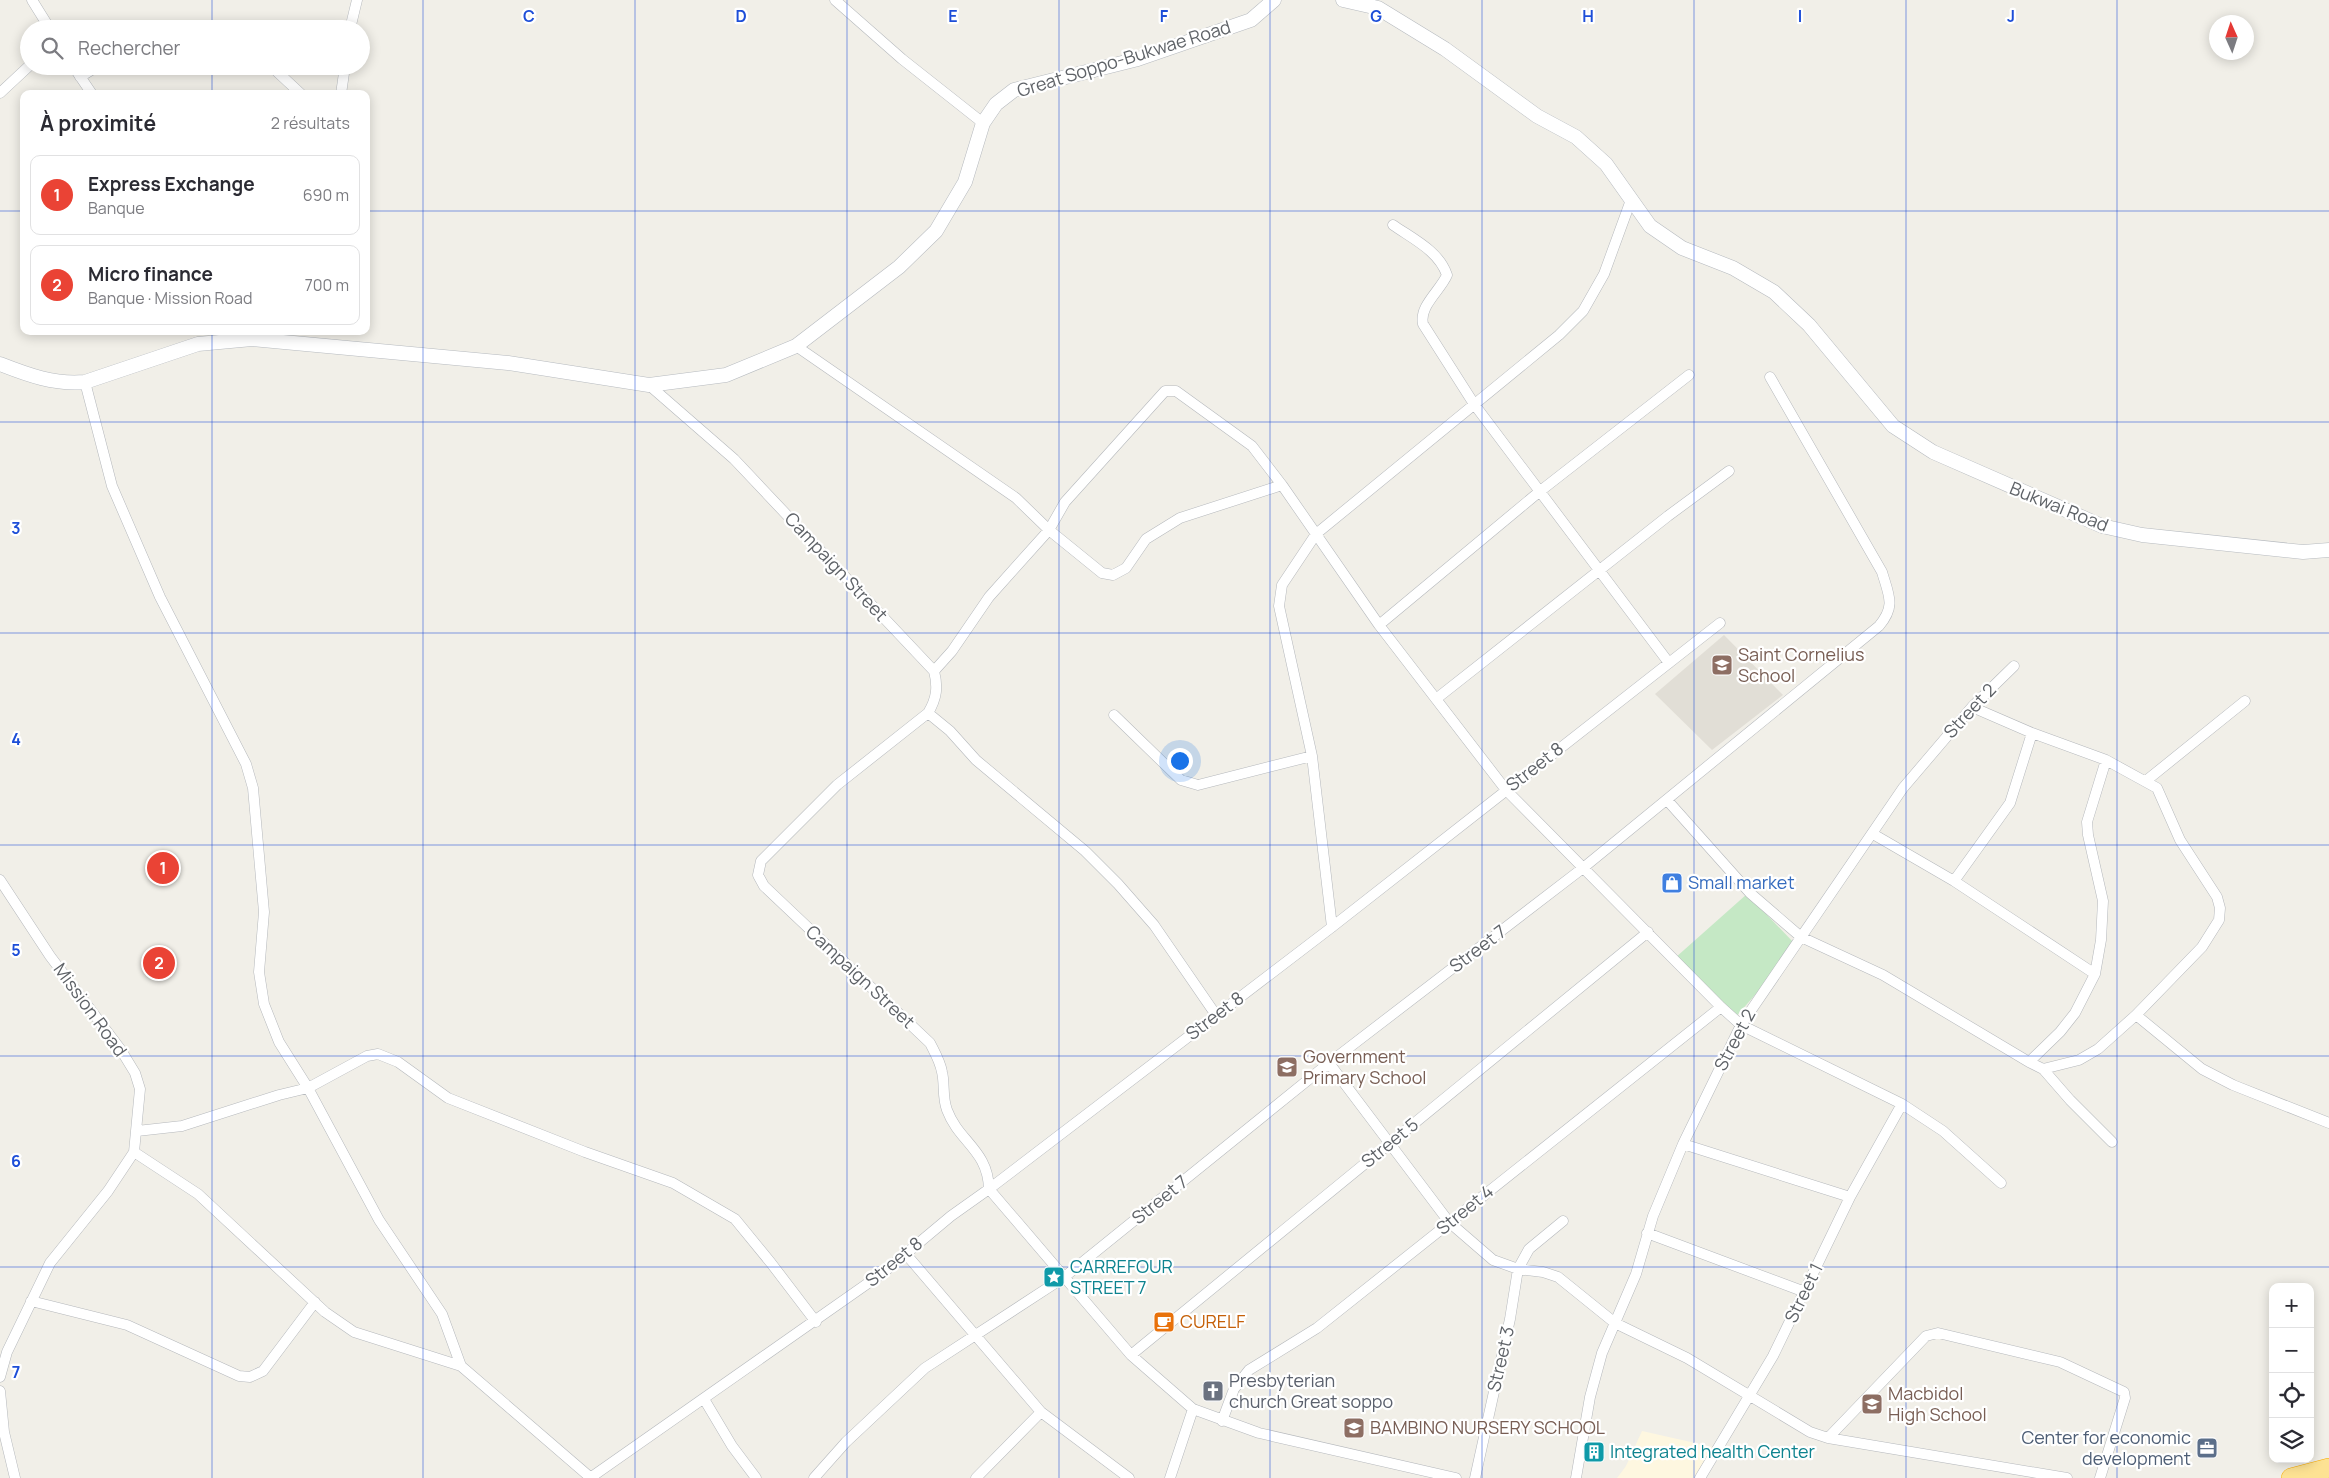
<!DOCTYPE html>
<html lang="fr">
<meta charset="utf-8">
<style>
body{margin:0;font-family:Manrope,sans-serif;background:#f2f2f3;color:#2b2b33}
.controls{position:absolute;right:15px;bottom:15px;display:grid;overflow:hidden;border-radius:10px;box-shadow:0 2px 12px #0003}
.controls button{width:45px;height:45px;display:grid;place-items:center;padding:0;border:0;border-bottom:1px solid #e1e1e2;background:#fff;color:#2b2b33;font:25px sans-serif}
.compass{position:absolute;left:2209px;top:15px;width:45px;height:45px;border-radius:50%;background:#fff;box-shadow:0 2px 12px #0003;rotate:357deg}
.you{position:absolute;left:1179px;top:760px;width:18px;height:18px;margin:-12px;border:4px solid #fff;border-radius:50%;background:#1a73e8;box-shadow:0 0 0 8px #1a73e833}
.badge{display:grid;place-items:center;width:32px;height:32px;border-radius:50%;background:#ea4335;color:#fff;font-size:16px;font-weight:700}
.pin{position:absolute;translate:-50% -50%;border:2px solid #fff;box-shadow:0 1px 5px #0006}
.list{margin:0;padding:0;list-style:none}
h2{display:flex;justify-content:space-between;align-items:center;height:65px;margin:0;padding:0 20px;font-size:21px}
h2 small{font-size:16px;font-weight:400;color:#7c7c81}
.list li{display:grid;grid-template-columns:32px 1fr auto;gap:15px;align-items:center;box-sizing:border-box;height:80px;margin:0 10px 10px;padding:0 10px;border:1px solid #e1e1e2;border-radius:10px}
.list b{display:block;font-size:19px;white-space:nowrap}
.list p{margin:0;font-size:16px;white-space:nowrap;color:#7c7c81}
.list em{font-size:16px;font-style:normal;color:#7c7c81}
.icon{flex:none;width:28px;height:28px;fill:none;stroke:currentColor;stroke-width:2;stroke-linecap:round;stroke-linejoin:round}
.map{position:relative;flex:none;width:2329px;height:1478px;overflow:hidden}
.search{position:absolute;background:#fff;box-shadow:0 2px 12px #0003;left:20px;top:20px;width:350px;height:55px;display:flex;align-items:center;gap:12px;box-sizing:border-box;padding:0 18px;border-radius:28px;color:#7c7c81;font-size:19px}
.panel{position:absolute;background:#fff;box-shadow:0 2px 12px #0003;left:20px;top:90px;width:350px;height:245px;border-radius:10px}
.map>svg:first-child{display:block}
.commercial{fill:#fef7e0}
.education{fill:#e1ded6}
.green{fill:#c5e8c5}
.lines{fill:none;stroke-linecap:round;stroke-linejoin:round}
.street-casing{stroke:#b5b8bc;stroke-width:11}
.secondary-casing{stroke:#b6babf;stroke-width:15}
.highway-casing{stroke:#f9ab00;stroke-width:20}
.street{stroke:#fff;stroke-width:10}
.secondary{stroke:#fff;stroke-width:14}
.highway{stroke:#fde293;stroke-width:19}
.grid{fill:none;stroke:#1d4ed8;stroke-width:1;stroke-opacity:0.55}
.labels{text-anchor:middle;stroke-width:4.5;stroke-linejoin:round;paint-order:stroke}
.street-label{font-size:18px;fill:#5f6368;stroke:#fff}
.education-label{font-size:18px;fill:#785e54;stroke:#fff;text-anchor:start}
.shop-label{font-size:18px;fill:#366cbe;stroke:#fff;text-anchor:start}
.culture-label{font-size:18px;fill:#0d838f;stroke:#fff;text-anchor:start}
.food-label{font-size:18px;fill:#c56008;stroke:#fff;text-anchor:start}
.worship-label{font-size:18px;fill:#5b616d;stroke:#fff;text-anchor:start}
.service-label{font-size:18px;fill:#4e5e75;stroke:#fff;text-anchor:end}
.grid-label{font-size:16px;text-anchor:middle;font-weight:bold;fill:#1d4ed8;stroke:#fff;stroke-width:4.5;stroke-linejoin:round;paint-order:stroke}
</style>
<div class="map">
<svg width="2329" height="1478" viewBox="0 0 2329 1478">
<rect width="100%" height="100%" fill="#f1efe8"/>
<path class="commercial" d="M1642,1431L1713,1447L1696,1478H1617L1626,1466Z"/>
<path class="education" d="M1724,635L1783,695L1712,750L1655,694Z"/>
<path class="green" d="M1747,894L1795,944L1769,979L1733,1020L1675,958Z"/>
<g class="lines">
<g class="street-casing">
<path id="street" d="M32,0L50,29
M835,0L902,59L983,123
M350,29L357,0
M73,66L92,94
M271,66L301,94
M80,77L98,66
M0,93L29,66
M341,94L345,66
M1393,225C1413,239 1439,251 1447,275C1440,291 1419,306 1423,324L1474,404L1669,663
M796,346L1016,498L1049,530L1102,573L1113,575L1126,568L1146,539L1180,518L1282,485L1379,625L1506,790L1721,1007L1741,1025L1902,1104L1943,1131L2001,1183
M85,382L112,486L160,597L246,764L253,788L264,912L259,972L264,1004L279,1042L308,1088L379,1220L442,1314L461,1366L591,1478
M649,385L734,459L934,671C938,687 937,698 928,713L837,785L761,861L758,875L764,886L930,1043C935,1053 940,1061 942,1072C945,1084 942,1097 947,1110C959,1142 988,1150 989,1189L1131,1355L1193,1409L1259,1433L1456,1478
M1379,625L1539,492L1689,375
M934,671L952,651L989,597L1049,530L1065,502L1165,391H1176L1252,446L1282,485
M1436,699L1668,516L1729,471
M1972,707L2032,733
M928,713L950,731L976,760L1085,851L1118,884L1154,925L1216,1015
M1114,715L1181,780L1198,785L1312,756
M2147,780L2245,701
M1667,800L1750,893L1801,937L1883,975L2029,1062L2043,1069L2079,1060L2098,1049L2136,1015L2202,1069L2233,1085L2329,1123
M1873,834L1954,881L2095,974L2075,1013L2060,1032L2029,1062
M0,880L50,956L121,1050L135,1073L140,1089L134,1152L108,1191L50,1263L7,1352L0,1377
M1954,881L2010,803L2032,733L2106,760L2157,788L2180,840L2217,897L2220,908L2219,920L2202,947L2136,1015
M1332,927L1312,756L1279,606L1282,585L1316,534L1559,335L1583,311L1604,274L1631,200
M2095,974L2101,940L2103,901L2088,835L2087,822L2106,760
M1329,1063L1449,1222L1493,1260L1518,1269L1543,1272L1558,1277L1615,1323L1687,1358L1810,1432L1828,1438L2067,1478
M2043,1069L2070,1100L2112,1142
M137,1131L182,1126L279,1095L308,1088L367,1056L378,1054L398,1062L448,1098L585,1152L673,1183L735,1219L771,1263L816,1322
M1683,1144L1850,1197
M134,1152L198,1194L325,1312L354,1332L461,1366
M1647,1233L1805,1292
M905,1253L1041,1412L1129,1478
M31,1301L127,1325L239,1376L250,1377L263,1371L315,1302
M1131,1355L1648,932
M0,1391L4,1432L15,1478
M704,1399L732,1446L756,1478
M1222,1421L1234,1389L1249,1370L1317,1328L1721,1007
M1828,1438L1926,1336L1938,1333L2060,1362L2124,1392L2125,1398L2100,1478
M590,1478L884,1272L951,1216L989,1189L1332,927L1720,623
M814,1478L846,1442L925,1368L1063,1278L1329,1063L1583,868L1879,626C1896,606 1889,596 1882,572L1770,377
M976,1478L1041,1412
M1170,1478L1193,1409
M1475,1478L1510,1319L1518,1269L1529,1249L1563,1221
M1576,1478L1590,1397L1602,1353L1636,1274L1653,1216L1683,1144L1741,1025L1903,788L1972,707L2014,666
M1700,1478L1773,1356L1850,1197L1902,1104"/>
</g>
<g class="secondary-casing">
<path id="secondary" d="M1343,0L1378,8L1445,49L1537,116L1576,137L1606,164L1650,226L1682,248L1733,268L1774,292L1809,325L1893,426L1933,452L2102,526L2142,535L2303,552L2329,550
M0,364C28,375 55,385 85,382L198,344L252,339L508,363L649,385L726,375L796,346L899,267L936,231L965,182L983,123L996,104L1014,90L1138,59L1251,20L1274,0"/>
</g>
<g class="highway-casing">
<path id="highway" d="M2291,1478L2329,1468"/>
</g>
<use href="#street" class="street"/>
<use href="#secondary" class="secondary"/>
<use href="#highway" class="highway"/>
</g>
<path class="grid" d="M212,0V29M423,0V1478M635,0V1478M847,0V1478M1059,0V1478M1270,0V1478M1482,0V1478M1694,0V1478M1906,0V1478M2117,0V1478M212,66V94M0,211H24M366,211H2329M212,331V1478M0,422H2329M0,633H2329M0,845H2329M0,1056H2329M0,1267H2329"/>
<defs>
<g id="school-square" transform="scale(1.125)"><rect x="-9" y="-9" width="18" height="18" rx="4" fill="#8d6e63" stroke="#fff"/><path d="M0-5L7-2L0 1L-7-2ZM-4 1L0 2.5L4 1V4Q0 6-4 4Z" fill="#fff"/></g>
<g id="shop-square" transform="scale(1.125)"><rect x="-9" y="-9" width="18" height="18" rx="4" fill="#3f7fe0" stroke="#fff"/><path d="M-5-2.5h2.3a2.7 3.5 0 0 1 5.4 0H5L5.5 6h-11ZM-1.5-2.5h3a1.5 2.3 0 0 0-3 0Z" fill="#fff"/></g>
<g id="sight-square" transform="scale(1.125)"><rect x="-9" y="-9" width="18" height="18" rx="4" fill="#0f9aa8" stroke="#fff"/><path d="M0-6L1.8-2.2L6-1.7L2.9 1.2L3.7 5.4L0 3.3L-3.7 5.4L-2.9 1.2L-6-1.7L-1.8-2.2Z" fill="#fff"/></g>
<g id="cafe-square" transform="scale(1.125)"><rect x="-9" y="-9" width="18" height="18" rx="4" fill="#e8710a" stroke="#fff"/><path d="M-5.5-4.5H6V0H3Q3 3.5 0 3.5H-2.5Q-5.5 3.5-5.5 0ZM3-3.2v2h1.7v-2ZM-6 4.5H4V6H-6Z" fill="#fff"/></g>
<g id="church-square" transform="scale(1.125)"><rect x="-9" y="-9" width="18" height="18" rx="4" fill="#6b7280" stroke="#fff"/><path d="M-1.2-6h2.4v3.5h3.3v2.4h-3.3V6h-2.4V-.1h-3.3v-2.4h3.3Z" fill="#fff"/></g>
<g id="office-square" transform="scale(1.125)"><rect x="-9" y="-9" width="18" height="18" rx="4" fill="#5c6f8a" stroke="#fff"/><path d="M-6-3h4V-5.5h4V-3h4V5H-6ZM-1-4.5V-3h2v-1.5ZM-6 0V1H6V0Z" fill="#fff"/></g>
<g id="building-square" transform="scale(1.125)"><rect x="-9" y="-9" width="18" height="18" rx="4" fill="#0f9aa8" stroke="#fff"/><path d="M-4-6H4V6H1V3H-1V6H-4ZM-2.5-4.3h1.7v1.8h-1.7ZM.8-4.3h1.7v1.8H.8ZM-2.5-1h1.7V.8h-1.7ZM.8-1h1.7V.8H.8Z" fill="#fff"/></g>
</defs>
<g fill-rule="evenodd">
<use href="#school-square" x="1722" y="665"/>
<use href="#shop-square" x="1672" y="883"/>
<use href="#school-square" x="1287" y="1067"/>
<use href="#sight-square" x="1054" y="1277"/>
<use href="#cafe-square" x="1164" y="1322"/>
<use href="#church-square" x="1213" y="1391"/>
<use href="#school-square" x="1872" y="1404"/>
<use href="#school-square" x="1354" y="1428"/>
<use href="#office-square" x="2207" y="1448"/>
<use href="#building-square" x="1594" y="1452"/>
</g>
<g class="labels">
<g class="street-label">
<text transform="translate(1124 59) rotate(-17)" y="6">Great Soppo-Bukwae Road</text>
<text transform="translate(2059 507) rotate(22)" y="6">Bukwai Road</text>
<text transform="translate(836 567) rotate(47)" y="6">Campaign Street</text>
<text transform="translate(1970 711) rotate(-47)" y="6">Street 2</text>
<text transform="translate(1535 767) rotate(-38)" y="6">Street 8</text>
<text transform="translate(1478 949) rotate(-37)" y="6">Street 7</text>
<text transform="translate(860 977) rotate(43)" y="6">Campaign Street</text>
<text transform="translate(90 1010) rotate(54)" y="6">Mission Road</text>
<text transform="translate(1215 1016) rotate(-37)" y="6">Street 8</text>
<text transform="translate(1735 1040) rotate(-62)" y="6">Street 2</text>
<text transform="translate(1390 1143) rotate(-39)" y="6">Street 5</text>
<text transform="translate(1160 1200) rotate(-39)" y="6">Street 7</text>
<text transform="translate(1465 1210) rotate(-39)" y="6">Street 4</text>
<text transform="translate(894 1262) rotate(-39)" y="6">Street 8</text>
<text transform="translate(1804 1293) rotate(-64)" y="6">Street 1</text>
<text transform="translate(1501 1359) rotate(-77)" y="6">Street 3</text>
</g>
<g class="education-label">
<text x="1738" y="661">Saint Cornelius<tspan x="1738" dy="21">School</tspan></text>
<text x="1303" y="1063">Government<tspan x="1303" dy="21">Primary School</tspan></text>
<text x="1888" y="1400">Macbidol<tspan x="1888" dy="21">High School</tspan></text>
<text x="1370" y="1434">BAMBINO NURSERY SCHOOL</text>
</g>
<g class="shop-label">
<text x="1688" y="889">Small market</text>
</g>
<g class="culture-label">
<text x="1070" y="1273">CARREFOUR<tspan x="1070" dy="21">STREET 7</tspan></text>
<text x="1610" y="1458">Integrated health Center</text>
</g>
<g class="food-label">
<text x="1180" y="1328">CURELF</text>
</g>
<g class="worship-label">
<text x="1229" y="1387">Presbyterian<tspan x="1229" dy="21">church Great soppo</tspan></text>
</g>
<g class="service-label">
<text x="2191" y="1444">Center for economic<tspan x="2191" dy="21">development</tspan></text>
</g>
</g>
<g class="grid-label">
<text x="529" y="22">C</text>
<text x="741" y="22">D</text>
<text x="953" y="22">E</text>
<text x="1164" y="22">F</text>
<text x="1376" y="22">G</text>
<text x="1588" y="22">H</text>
<text x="1800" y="22">I</text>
<text x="2011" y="22">J</text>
<text x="16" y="534">3</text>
<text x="16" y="745">4</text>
<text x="16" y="956">5</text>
<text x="16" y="1167">6</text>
<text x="16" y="1378">7</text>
</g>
</svg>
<div class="controls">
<button>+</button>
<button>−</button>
<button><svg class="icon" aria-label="locate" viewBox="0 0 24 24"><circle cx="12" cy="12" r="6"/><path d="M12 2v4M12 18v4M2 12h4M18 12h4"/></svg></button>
<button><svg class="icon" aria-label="layers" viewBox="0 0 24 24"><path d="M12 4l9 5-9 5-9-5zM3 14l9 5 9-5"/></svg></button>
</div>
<svg class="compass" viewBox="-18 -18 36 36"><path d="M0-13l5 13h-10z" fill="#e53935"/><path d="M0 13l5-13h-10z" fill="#7c7c81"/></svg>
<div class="you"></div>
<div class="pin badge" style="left:163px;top:868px">1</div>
<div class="pin badge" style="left:159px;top:963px">2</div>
<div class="search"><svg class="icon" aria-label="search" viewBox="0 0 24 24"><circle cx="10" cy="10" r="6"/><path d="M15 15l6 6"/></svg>Rechercher</div>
<section class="panel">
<h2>À proximité<small>2 résultats</small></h2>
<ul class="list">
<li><span class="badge">1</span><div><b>Express Exchange</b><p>Banque</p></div><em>690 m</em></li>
<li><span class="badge">2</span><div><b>Micro finance</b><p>Banque · Mission Road</p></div><em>700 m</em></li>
</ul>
</section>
</div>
